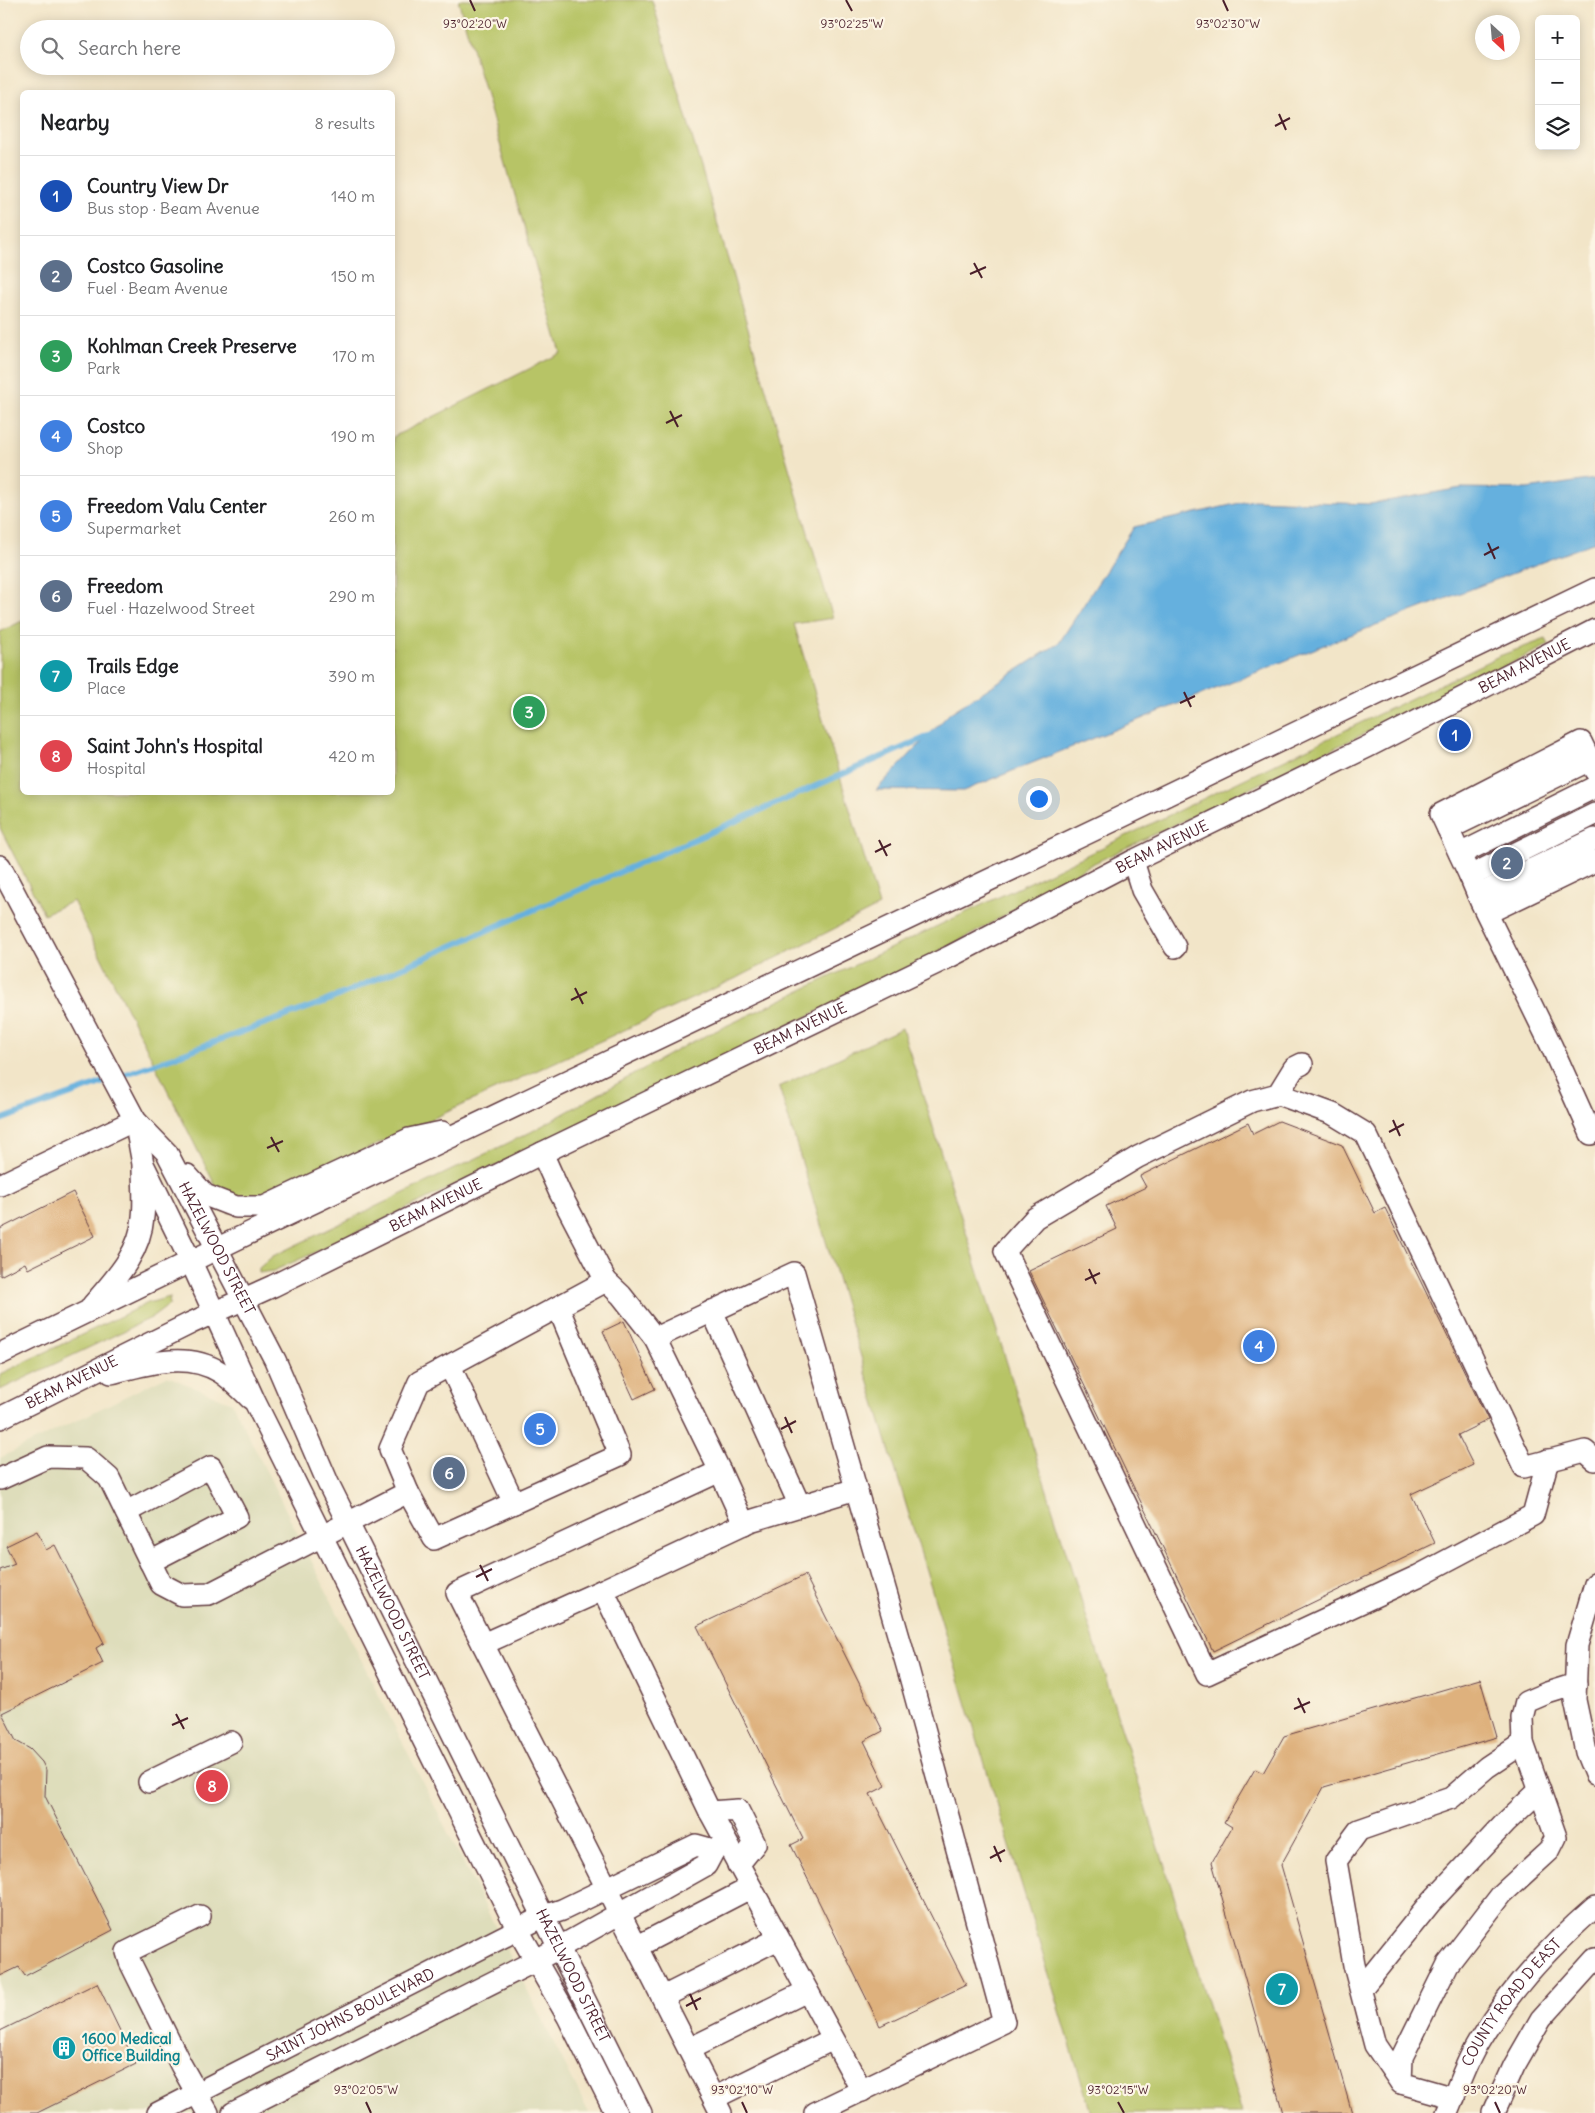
<!DOCTYPE html>
<meta charset="utf-8">
<style>
body{margin:0;font-family:Delius,sans-serif;background:#f2f2f2;color:#202124}
.controls{position:absolute;right:15px;top:15px;display:grid;overflow:hidden;border-radius:8px;box-shadow:0 2px 12px #0003}
.controls button{width:45px;height:45px;display:grid;place-items:center;padding:0;border:0;border-bottom:1px solid #e0e0e0;background:#fff;color:#202124;font:25px sans-serif}
.compass{position:absolute;left:1475px;top:15px;width:45px;height:45px;border-radius:50%;background:#fff;box-shadow:0 2px 12px #0003;rotate:154deg}
.you{position:absolute;left:1038px;top:798px;width:18px;height:18px;margin:-12px;border:4px solid #fff;border-radius:50%;background:#1a73e8;box-shadow:0 0 0 8px #1a73e833}
.badge{display:grid;place-items:center;width:32px;height:32px;border-radius:50%;background:#1f6fb2;color:#fff;font-size:16px;font-weight:700}
.pin{position:absolute;translate:-50% -50%;border:2px solid #fff;box-shadow:0 1px 5px #0006}
.list{margin:0;padding:0;list-style:none}
h2{display:flex;justify-content:space-between;align-items:center;height:65px;margin:0;padding:0 20px;font-size:21px}
h2 small{font-size:16px;font-weight:400;color:#757577}
.list li{display:grid;grid-template-columns:32px 1fr auto;gap:15px;align-items:center;box-sizing:border-box;height:80px;padding:0 20px;border-top:1px solid #e0e0e0}
.list b{display:block;font-size:19px;white-space:nowrap}
.list p{margin:0;font-size:16px;white-space:nowrap;color:#757577}
.list em{font-size:16px;font-style:normal;color:#757577}
.icon{flex:none;width:28px;height:28px;fill:none;stroke:currentColor;stroke-width:2;stroke-linecap:round;stroke-linejoin:round}
.map{position:relative;flex:none;width:1595px;height:2113px;overflow:hidden}
.search{position:absolute;background:#fff;box-shadow:0 2px 12px #0003;left:20px;top:20px;width:375px;height:55px;display:flex;align-items:center;gap:12px;box-sizing:border-box;padding:0 18px;border-radius:28px;color:#757577;font-size:19px}
.panel{position:absolute;background:#fff;box-shadow:0 2px 12px #0003;left:20px;top:90px;width:375px;height:705px;border-radius:8px}
.map>svg:first-child{display:block}
.built{fill:#deddbb}
.green{fill:#b7c466;stroke:#807248}
.water{fill:#65b0de;stroke:#586884}
.lines{fill:none;stroke-linecap:round;stroke-linejoin:round}
.stream{stroke:#65b0de;stroke-width:6}
.building{fill:#deb17d}
.minor-casing{stroke:#633d43;stroke-width:24}
.minor{stroke:#fff;stroke-width:21}
.ticks{fill:none;stroke:#4a1f2b;stroke-width:2}
.labels{text-anchor:middle;stroke-width:4.5;stroke-linejoin:round;paint-order:stroke}
.street-label{font-size:15px;fill:#4a1f2b;stroke:#fcf5e5}
.culture-label{font-size:15px;font-weight:bold;fill:#0d838f;stroke:#fcf5e5;text-anchor:start}
.ticks-label{font-size:12px;text-anchor:middle;fill:#4a1f2b;stroke:#fcf5e5;stroke-width:4.5;stroke-linejoin:round;paint-order:stroke}
</style>
<div class="map">
<svg width="1595" height="2113" viewBox="0 0 1595 2113">
<rect width="100%" height="100%" fill="#fcf5e5"/>
<filter id="ink" filterUnits="userSpaceOnUse"><feTurbulence type="fractalNoise" baseFrequency=".02" numOctaves="2"/><feDisplacementMap in="SourceGraphic" scale="10" xChannelSelector="R" yChannelSelector="G"/><feConvolveMatrix kernelMatrix="1 2 1 2 8 2 1 2 1" color-interpolation-filters="sRGB"/></filter>
<filter id="wash" filterUnits="userSpaceOnUse"><feTurbulence type="fractalNoise" baseFrequency=".0096" numOctaves="4" result="noise"/><feDisplacementMap in="SourceGraphic" scale="20" xChannelSelector="R" yChannelSelector="G"/><feGaussianBlur stdDeviation="1.12" result="paint"/><feColorMatrix in="noise" values="0 0 0 0 0 0 0 0 0 0 0 0 0 0 0 0 0 1.4 0 .05"/><feComposite in="paint" operator="in"/></filter>
<g filter="url(#wash)">
<rect width="100%" height="100%" fill="#f2e5c8"/>
<path class="built" d="M167,1376L232,1403L589,2113H0V1458Z"/>
<path class="green" d="M458,0H652L833,618L794,624L879,906L743,975L229,1213L73,901L44,914L0,828V632L22,621V792H392L393,437L561,353Z
M1546,639L1549,645L1088,866L976,932L879,982L307,1256L273,1271L259,1273V1268L273,1256L531,1132L688,1044L1043,876L1499,656Z
M902,1028L1242,2113H1091L779,1087Z
M170,1297L169,1305L153,1317L0,1390V1374L148,1303Z"/>
<path class="water" d="M1595,479V542L1324,645L963,791L876,790L950,713L1059,643L1134,527L1253,500L1370,504L1461,488L1527,489Z"/>
<g class="lines">
<path class="stream" d="M0,1120L324,1002L934,734"/>
</g>
<g id="blocks">
<path class="building" d="M1279,1121L1342,1145L1375,1213L1385,1208L1488,1420L1458,1435L1473,1465L1411,1494L1435,1543L1213,1651L1029,1271L1117,1229L1106,1206L1146,1187L1140,1176L1248,1123L1253,1134Z
M73,1192L95,1236L28,1269L25,1263L0,1276V1229Z
M624,1321L655,1389L634,1399L603,1331Z
M37,1531L46,1550L55,1545L104,1643L96,1648L103,1663L2,1713L16,1741L30,1749L42,1762L46,1770L45,1796L113,1930L25,1976L19,1967L0,1976V1570L15,1564L6,1546Z
M805,1575L883,1731L864,1741L886,1786L870,1794L966,1985L880,2026L791,1845L803,1839L697,1626Z
M1480,1679L1497,1737L1324,1787L1281,1865L1352,2113H1283L1212,1862L1232,1827L1224,1822L1255,1769L1263,1773L1284,1736Z
M97,1983L136,2064L37,2113H0V2031Z"/>
</g>
</g>
<g filter="url(#ink)">
<use href="#blocks" fill-opacity="0" stroke="#633d43" stroke-width="1"/>
<g class="lines">
<g class="minor-casing">
<g id="minor">
<path d="M1448,829L1590,760"/>
<path d="M1460,854L1595,787"/>
<path d="M1133,861L1142,890L1175,947"/>
<path id="s1" d="M0,866L135,1120L167,1153L275,1360L328,1483L641,2113"/>
<path d="M1470,876L1441,814L1581,742L1595,771"/>
<path d="M1478,895L1595,839"/>
<path d="M1487,913L1595,861"/>
<path d="M1302,1064L1294,1068L1278,1094L1252,1101L1138,1157L1035,1218L1005,1251L1207,1674L1418,1576L1533,1515L1548,1460"/>
<path d="M1278,1094L1333,1114L1366,1134L1524,1467L1585,1451L1595,1460"/>
<path d="M135,1120L143,1164L191,1262L255,1402L518,1930L568,2017L616,2113"/>
<path d="M1591,1134L1551,1045L1481,902L1470,876L1595,814"/>
<path d="M187,1175L205,1195L236,1207H264L409,1139L442,1132"/>
<path d="M0,1185L135,1120"/>
<path d="M606,1281L621,1295L655,1338"/>
<path d="M92,1306C115,1279 140,1254 143,1217C145,1201 143,1184 143,1167"/>
<path d="M712,1311L800,1506"/>
<path d="M0,1354L241,1237L1119,818L1595,589"/>
<path d="M450,1366L514,1503"/>
<path d="M111,1373C146,1364 187,1351 220,1372C231,1379 241,1389 250,1398"/>
<path id="s2" d="M0,1418L191,1323L273,1286L542,1153L949,957L1133,861L1367,747L1595,630"/>
<path d="M720,1471L744,1524"/>
<path d="M0,1479L48,1457L86,1458L109,1478L161,1584L182,1595L209,1594L408,1492L390,1449L419,1382L606,1281L560,1193L542,1153"/>
<path d="M856,1489L750,1521L603,1590L710,1812L862,2091"/>
<path d="M408,1492L434,1539L620,1455L558,1307"/>
<path d="M126,1512L211,1467L237,1517L150,1562"/>
<path d="M1595,1584L1577,1645L1575,1700L1586,1752L1595,1774"/>
<path d="M483,1644L603,1590"/>
<path d="M149,1782L231,1742"/>
<path d="M710,1812L738,1810L755,1844L738,1865"/>
<path d="M200,1916L127,1952L130,1962L181,2065L208,2113"/>
<path d="M638,1946L750,1888"/>
<path d="M1361,1989L1431,1902L1505,1823L1540,1790"/>
<path d="M663,1997L778,1939"/>
<path d="M689,2049L807,1991"/>
<path d="M1401,2083L1375,2045L1354,1965L1336,1861L1359,1830L1451,1798L1487,1767L1523,1743"/>
<path d="M714,2098L833,2039"/>
<path d="M1454,2098L1401,2083L1402,2057L1448,1964L1502,1894L1549,1851L1556,1837L1523,1743L1522,1718L1526,1702L1547,1693L1576,1684"/>
<path id="s3" d="M158,2113L544,1916L562,1910L696,1845L714,1850"/>
<path d="M233,2113L535,1961L706,1865L714,1850L726,1844"/>
<path d="M721,2113L457,1593L720,1471L655,1338L794,1273L908,1669L1004,2022L815,2113"/>
<path id="s4" d="M1447,2113C1457,2090 1465,2064 1478,2043C1508,1992 1551,1945 1595,1907"/>
<path d="M1493,2113L1514,2066L1541,2019L1595,1959"/>
</g>
</g>
<use href="#minor" class="minor"/>
</g>
</g>
<path class="ticks" d="M470,0L475,11M846,0L852,11M1223,0L1228,11M1279,114L1286,130M1275,126L1290,118M974,263L982,278M970,274L986,267M670,411L678,427M666,423L682,415M1488,543L1495,559M1484,555L1499,547M1184,692L1191,707M1180,703L1195,696M879,840L887,856M875,852L891,844M575,988L583,1004M571,1000L587,992M1393,1120L1400,1136M1389,1132L1404,1124M271,1137L279,1152M267,1148L283,1141M1089,1269L1096,1284M1085,1280L1100,1273M785,1417L792,1433M781,1429L796,1421M480,1565L488,1581M476,1577L492,1569M1298,1698L1305,1713M1294,1709L1310,1702M176,1714L184,1729M172,1725L188,1718M994,1846L1001,1862M990,1858L1005,1850M690,1994L697,2010M686,2006L701,1998M366,2102L371,2113M742,2102L747,2113M1118,2102L1124,2113M1495,2102L1500,2113"/>
<defs>
<g id="building-disc" transform="scale(1.25)"><circle r="9.5" fill="#0f9aa8" stroke="#fcf5e5"/><path d="M-4-6H4V6H1V3H-1V6H-4ZM-2.5-4.3h1.7v1.8h-1.7ZM.8-4.3h1.7v1.8H.8ZM-2.5-1h1.7V.8h-1.7ZM.8-1h1.7V.8H.8Z" fill="#fff"/></g>
</defs>
<g fill-rule="evenodd">
<use href="#building-disc" x="64" y="2048"/>
</g>
<g class="labels">
<g class="street-label">
<text dy="5" stroke="none"><textPath href="#s2" startOffset="1700">BEAM AVENUE</textPath></text>
<text dy="5" stroke="none"><textPath href="#s2" startOffset="1295">BEAM AVENUE</textPath></text>
<text dy="5" stroke="none"><textPath href="#s2" startOffset="890">BEAM AVENUE</textPath></text>
<text dy="5" stroke="none"><textPath href="#s2" startOffset="485">BEAM AVENUE</textPath></text>
<text dy="5" stroke="none"><textPath href="#s1" startOffset="441">HAZELWOOD STREET</textPath></text>
<text dy="5" stroke="none"><textPath href="#s2" startOffset="80">BEAM AVENUE</textPath></text>
<text dy="5" stroke="none"><textPath href="#s1" startOffset="846">HAZELWOOD STREET</textPath></text>
<text dy="5" stroke="none"><textPath href="#s1" startOffset="1251">HAZELWOOD STREET</textPath></text>
<text dy="5" stroke="none"><textPath href="#s4" startOffset="129">COUNTY ROAD D EAST</textPath></text>
<text dy="5" stroke="none"><textPath href="#s3" startOffset="216">SAINT JOHNS BOULEVARD</textPath></text>
</g>
<g class="culture-label">
<text x="82" y="2044">1600 Medical<tspan x="82" dy="17">Office Building</tspan></text>
</g>
</g>
<g class="ticks-label">
<text x="852" y="28">93°02'25"W</text>
<text x="1228" y="28">93°02'30"W</text>
<text x="475" y="28">93°02'20"W</text>
<text x="366" y="2094">93°02'05"W</text>
<text x="742" y="2094">93°02'10"W</text>
<text x="1118" y="2094">93°02'15"W</text>
<text x="1495" y="2094">93°02'20"W</text>
</g>
</svg>
<div class="controls">
<button>+</button>
<button>−</button>
<button><svg class="icon" aria-label="layers" viewBox="0 0 24 24"><path d="M12 4l9 5-9 5-9-5zM3 14l9 5 9-5"/></svg></button>
</div>
<svg class="compass" viewBox="-18 -18 36 36"><path d="M0-13l5 13h-10z" fill="#e53935"/><path d="M0 13l5-13h-10z" fill="#757577"/></svg>
<div class="you"></div>
<div class="pin badge" style="left:1455px;top:735px;background:#1a4fb4">1</div>
<div class="pin badge" style="left:1507px;top:863px;background:#5c6f8a">2</div>
<div class="pin badge" style="left:529px;top:712px;background:#2e9e5b">3</div>
<div class="pin badge" style="left:1259px;top:1346px;background:#3f7fe0">4</div>
<div class="pin badge" style="left:540px;top:1429px;background:#3f7fe0">5</div>
<div class="pin badge" style="left:449px;top:1473px;background:#5c6f8a">6</div>
<div class="pin badge" style="left:1282px;top:1989px;background:#0f9aa8">7</div>
<div class="pin badge" style="left:212px;top:1786px;background:#e0444e">8</div>
<div class="search"><svg class="icon" aria-label="search" viewBox="0 0 24 24"><circle cx="10" cy="10" r="6"/><path d="M15 15l6 6"/></svg>Search here</div>
<section class="panel">
<h2>Nearby<small>8 results</small></h2>
<ul class="list">
<li><span class="badge" style="background:#1a4fb4">1</span><div><b>Country View Dr</b><p>Bus stop · Beam Avenue</p></div><em>140 m</em></li>
<li><span class="badge" style="background:#5c6f8a">2</span><div><b>Costco Gasoline</b><p>Fuel · Beam Avenue</p></div><em>150 m</em></li>
<li><span class="badge" style="background:#2e9e5b">3</span><div><b>Kohlman Creek Preserve</b><p>Park</p></div><em>170 m</em></li>
<li><span class="badge" style="background:#3f7fe0">4</span><div><b>Costco</b><p>Shop</p></div><em>190 m</em></li>
<li><span class="badge" style="background:#3f7fe0">5</span><div><b>Freedom Valu Center</b><p>Supermarket</p></div><em>260 m</em></li>
<li><span class="badge" style="background:#5c6f8a">6</span><div><b>Freedom</b><p>Fuel · Hazelwood Street</p></div><em>290 m</em></li>
<li><span class="badge" style="background:#0f9aa8">7</span><div><b>Trails Edge</b><p>Place</p></div><em>390 m</em></li>
<li><span class="badge" style="background:#e0444e">8</span><div><b>Saint John's Hospital</b><p>Hospital</p></div><em>420 m</em></li>
</ul>
</section>
</div>
